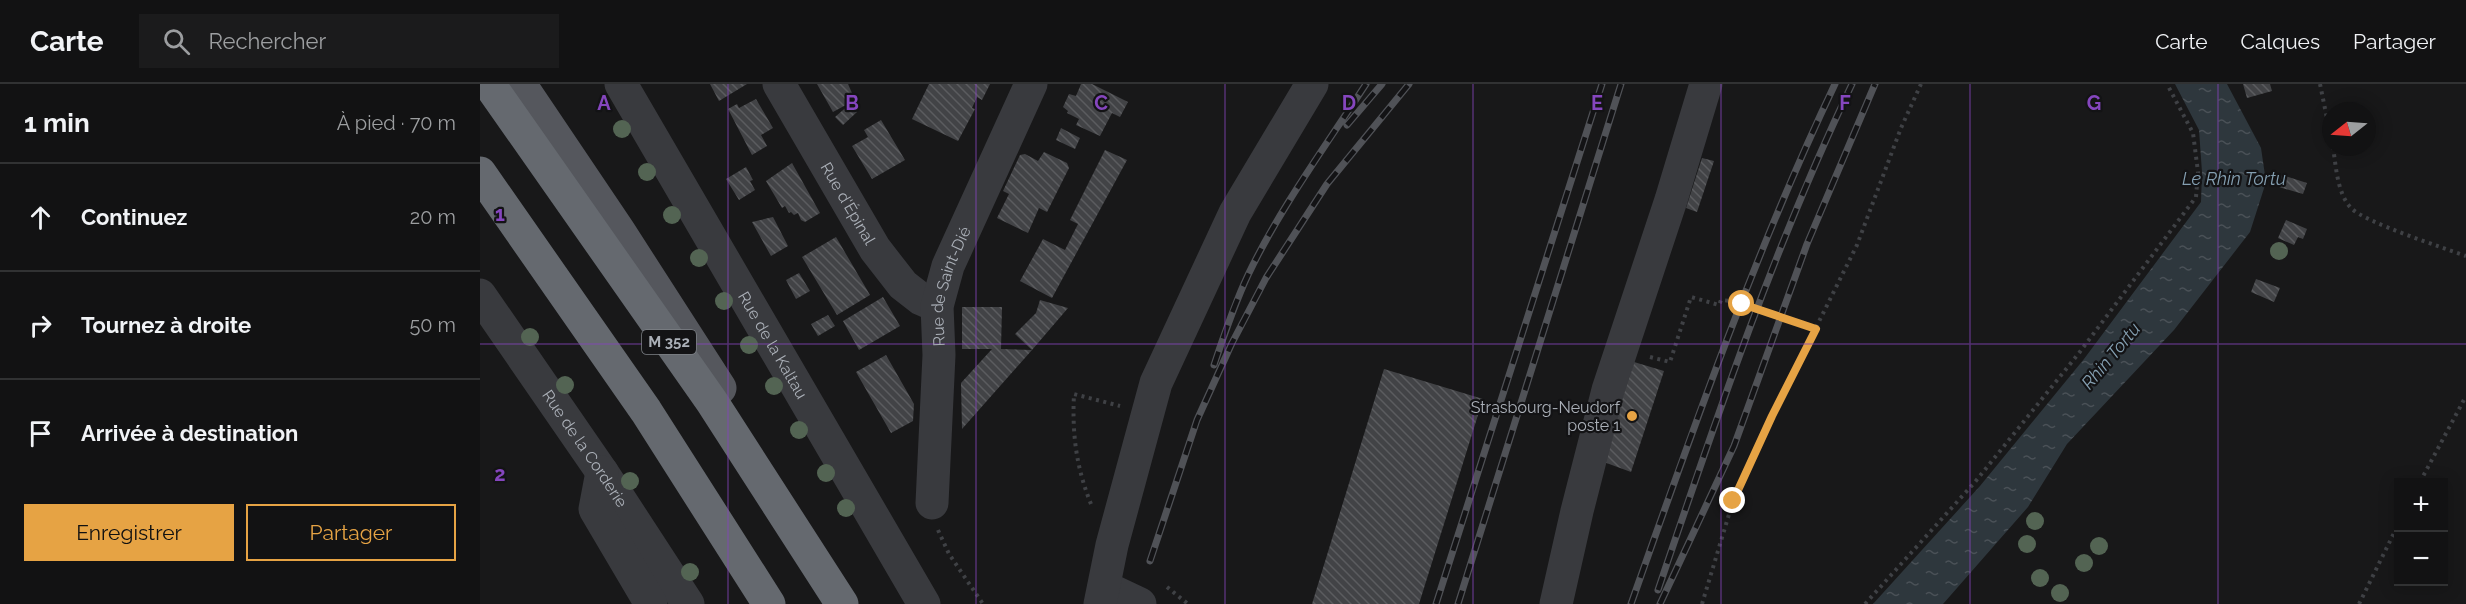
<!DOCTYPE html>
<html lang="fr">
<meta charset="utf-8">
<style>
body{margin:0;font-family:Raleway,sans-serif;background:#1b1b1c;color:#f1f3f6}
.controls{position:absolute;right:18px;bottom:18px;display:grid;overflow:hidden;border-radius:0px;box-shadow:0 3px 15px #0003}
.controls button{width:54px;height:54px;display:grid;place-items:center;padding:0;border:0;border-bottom:2px solid #313233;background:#121213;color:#f1f3f6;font:30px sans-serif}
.compass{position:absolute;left:1842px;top:18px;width:54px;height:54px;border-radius:50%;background:#121213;box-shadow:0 3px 15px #0003;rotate:253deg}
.stop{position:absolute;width:18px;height:18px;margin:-14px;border:4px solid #e6a344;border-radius:50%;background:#fff}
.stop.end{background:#e6a344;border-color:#fff;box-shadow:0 2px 6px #0008}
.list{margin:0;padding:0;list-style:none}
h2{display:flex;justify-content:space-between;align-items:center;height:78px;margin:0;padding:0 24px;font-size:26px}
h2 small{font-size:20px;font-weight:400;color:#9c9ea0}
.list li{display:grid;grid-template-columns:39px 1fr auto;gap:18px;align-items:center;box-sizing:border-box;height:108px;padding:0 24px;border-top:2px solid #313233}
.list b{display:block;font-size:22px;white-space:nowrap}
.list em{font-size:20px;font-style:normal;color:#9c9ea0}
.actions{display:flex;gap:12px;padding:18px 24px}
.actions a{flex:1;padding:14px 0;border:2px solid #e6a344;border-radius:0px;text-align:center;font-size:21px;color:#e6a344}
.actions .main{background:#e6a344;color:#111}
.icon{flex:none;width:33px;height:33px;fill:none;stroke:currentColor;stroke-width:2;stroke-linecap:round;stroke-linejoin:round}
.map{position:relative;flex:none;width:1986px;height:520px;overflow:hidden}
header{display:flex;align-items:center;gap:36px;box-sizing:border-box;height:84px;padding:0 30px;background:#121213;border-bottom:2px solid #313233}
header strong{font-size:28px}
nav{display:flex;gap:33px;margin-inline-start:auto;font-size:21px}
.search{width:420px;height:54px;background:#1b1b1c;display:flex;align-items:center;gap:15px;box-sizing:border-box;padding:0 21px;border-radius:0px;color:#9c9ea0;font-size:22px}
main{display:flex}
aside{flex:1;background:#121213}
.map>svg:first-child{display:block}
.water{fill:url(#water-ripples)}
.building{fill:url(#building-back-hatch)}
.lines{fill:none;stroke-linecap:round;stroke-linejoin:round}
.path{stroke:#3f4145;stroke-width:4;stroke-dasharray:3 4.5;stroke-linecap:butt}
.minor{stroke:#393a3e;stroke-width:33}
.major{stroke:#55575d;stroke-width:33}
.highway{stroke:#65696f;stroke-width:33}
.rail-casing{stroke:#505257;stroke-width:7}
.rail{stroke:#131315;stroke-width:4.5;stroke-dasharray:14;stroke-linecap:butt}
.tree{fill:#536453}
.route{stroke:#e6a344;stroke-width:8}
.grid{fill:none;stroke:#8546be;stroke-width:1.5;stroke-opacity:0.55}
.poi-dot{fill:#e6a344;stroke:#131315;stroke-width:2}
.labels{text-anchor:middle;stroke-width:4.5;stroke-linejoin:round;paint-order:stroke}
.shield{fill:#131315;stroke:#7d8187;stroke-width:1.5}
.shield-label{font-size:15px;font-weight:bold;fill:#abb0b8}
.street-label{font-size:16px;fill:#abb0b8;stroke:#131315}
.poi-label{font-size:16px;fill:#abb0b8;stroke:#131315;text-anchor:end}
.water-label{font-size:18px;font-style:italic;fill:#849fb1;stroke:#131315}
.grid-label{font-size:20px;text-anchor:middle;font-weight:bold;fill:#8546be;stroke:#131315;stroke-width:4.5;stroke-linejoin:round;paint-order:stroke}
</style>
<header>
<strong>Carte</strong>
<div class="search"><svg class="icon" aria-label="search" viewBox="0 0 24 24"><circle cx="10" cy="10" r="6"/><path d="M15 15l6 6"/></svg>Rechercher</div>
<nav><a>Carte</a><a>Calques</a><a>Partager</a></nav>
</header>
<main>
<aside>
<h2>1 min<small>À pied · 70 m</small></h2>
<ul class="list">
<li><svg class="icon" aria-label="ahead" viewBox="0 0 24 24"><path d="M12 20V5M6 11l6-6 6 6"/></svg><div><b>Continuez</b></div><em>20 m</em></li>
<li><svg class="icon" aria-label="right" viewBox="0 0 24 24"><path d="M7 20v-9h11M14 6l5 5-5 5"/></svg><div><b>Tournez à droite</b></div><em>50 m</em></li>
<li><svg class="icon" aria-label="arrive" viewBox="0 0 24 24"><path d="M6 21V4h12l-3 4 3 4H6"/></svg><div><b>Arrivée à destination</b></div></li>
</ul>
<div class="actions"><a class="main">Enregistrer</a><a>Partager</a></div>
</aside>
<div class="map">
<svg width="1986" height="520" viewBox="0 0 1986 520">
<defs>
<pattern id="water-ripples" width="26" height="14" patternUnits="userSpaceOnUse" patternTransform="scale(1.5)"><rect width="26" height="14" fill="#2e373d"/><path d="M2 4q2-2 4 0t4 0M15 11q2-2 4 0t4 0" fill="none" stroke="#4a5157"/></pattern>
<pattern id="building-back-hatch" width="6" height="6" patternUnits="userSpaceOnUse" patternTransform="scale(1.5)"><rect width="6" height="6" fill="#424346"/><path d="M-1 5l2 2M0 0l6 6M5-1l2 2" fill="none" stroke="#5b5c5f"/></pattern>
</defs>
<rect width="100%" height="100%" fill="#181819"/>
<path class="water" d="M1695,0H1747L1781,64L1786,98L1770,148L1694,246L1587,360L1548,423L1463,520H1393L1500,402L1604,275L1721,118L1722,88L1719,46Z"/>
<path class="building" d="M230,0H267L239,17Z
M337,0H368L375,16L353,28Z
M449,0H510L502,16L497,13L492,24L495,25L478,57L432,35Z
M601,0H612L648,18L640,33L632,29L620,52L596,41L599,35L587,29L588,27L583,23L589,10L596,12Z
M1763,0H1790L1792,7L1767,14Z
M276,15L293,44L281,51L287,62L272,71L248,25L257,20L259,24Z
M370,20L377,28L363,41L355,33Z
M401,36L425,76L392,95L372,62L388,53L384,46Z
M581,44L600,54L595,65L576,56Z
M625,66L647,76L572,214L540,197L563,155L585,166L598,140L590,136Z
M564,68L587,79L589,84L567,128L559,124L548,149L517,134L529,110L523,107L540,71L545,70L558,77Z
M1222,74L1234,77L1217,128L1206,124Z
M312,79L340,129L325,138L321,136L318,129L314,131L311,128L309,129L305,122L302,124L286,97Z
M266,83L273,96L270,97L275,106L259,116L246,95Z
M1802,91L1827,99L1823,110L1799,103Z
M293,133L308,162L291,172L272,138Z
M1806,136L1827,145L1823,155L1818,153L1814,161L1798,154Z
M356,153L390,211L357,231L322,173Z
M319,189L330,207L316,215L306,196Z
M1776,195L1800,204L1794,218L1771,208Z
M403,213L420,242L379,266L363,237Z
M560,216L588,224L552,266L535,250L556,229Z
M482,223H522L521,265L552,266L482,345L481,299L512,265H482Z
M348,231L355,242L338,252L331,240Z
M406,271L434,320L433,337L411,349L376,288Z
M1154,278L1184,287L1151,388L1121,377Z
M904,285L1003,315L939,520H832Z"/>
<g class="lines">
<path class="path" d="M1840,0L1851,54
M1853,63C1856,82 1857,109 1871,124C1884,138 1964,164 1986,172
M1170,273L1190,278L1211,213L1239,221L1241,216L1252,217L1336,245
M1940,398L1986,312
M611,420C596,383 592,349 594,310L640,322
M458,446L469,470L503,520
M687,503L708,520
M1222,520L1253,417L1292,332L1377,161L1421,44L1441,0
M1385,520L1495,398L1599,269L1716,113L1718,88L1713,49L1687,0
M1879,520L1918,441"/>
<g class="minor">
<path id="s1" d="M141,0L444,520"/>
<path id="s2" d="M299,0L395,165L423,201L441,215L457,222"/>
<path id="s3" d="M0,211L122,388L208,520"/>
<path d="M122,388L115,425L171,520"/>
<path id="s4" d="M452,419L459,271L457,222L468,182L551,0"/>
<path d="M624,503L660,520"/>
<path d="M620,520L632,461L676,299L755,129L832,0"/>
<path d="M1076,520L1097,427L1128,306L1191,116L1226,0"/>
</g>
<path class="major" d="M40,0L139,147L240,304"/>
<path class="highway" d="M9,0L232,318L362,520
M0,89L166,327L289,520"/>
<g class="rail-casing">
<path id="rail" d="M867,41L902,0
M734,281C744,251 754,221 768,191C800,124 845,63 886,0
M670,477L717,336L752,259L786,194L847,100L929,0
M1178,506C1236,335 1294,163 1372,0
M956,520L1122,0
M978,520L1141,0
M1151,520C1213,345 1275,168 1355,0
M1180,520L1254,362L1327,160L1395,0"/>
</g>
<use href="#rail" class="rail"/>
</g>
<g class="tree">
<circle cx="142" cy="45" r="9"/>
<circle cx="167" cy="88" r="9"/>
<circle cx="192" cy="131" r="9"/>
<circle cx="1799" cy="167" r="9"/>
<circle cx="219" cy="174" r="9"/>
<circle cx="244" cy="217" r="9"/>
<circle cx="50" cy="253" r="9"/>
<circle cx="269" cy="261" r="9"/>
<circle cx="85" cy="301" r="9"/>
<circle cx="294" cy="302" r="9"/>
<circle cx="319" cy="346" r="9"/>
<circle cx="346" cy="389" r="9"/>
<circle cx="150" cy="397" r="9"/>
<circle cx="366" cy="424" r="9"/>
<circle cx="1555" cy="437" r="9"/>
<circle cx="1547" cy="460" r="9"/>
<circle cx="1619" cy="462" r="9"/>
<circle cx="1604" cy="479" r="9"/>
<circle cx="210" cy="488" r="9"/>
<circle cx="1560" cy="494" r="9"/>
<circle cx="1580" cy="509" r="9"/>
</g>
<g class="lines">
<path class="route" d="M1253,417L1292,332L1336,245L1262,220"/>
</g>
<path class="grid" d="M248,0V520M496,0V520M745,0V520M993,0V520M1241,0V520M1490,0V520M1738,0V520M0,260H1986"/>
<circle class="poi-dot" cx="1152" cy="332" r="6"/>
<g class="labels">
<rect class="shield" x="162" y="246" width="54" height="24" rx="4.5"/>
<g class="shield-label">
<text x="189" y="263">M 352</text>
</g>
<g class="street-label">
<text dy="6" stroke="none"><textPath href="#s2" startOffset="138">Rue d'Épinal</textPath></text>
<text dy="6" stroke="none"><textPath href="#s4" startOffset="219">Rue de Saint-Dié</textPath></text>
<text dy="6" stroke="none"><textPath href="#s1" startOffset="302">Rue de la Kaltau</textPath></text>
<text dy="6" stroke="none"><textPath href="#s3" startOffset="186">Rue de la Corderie</textPath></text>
</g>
<g class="poi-label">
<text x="1140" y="329">Strasbourg-Neudorf<tspan x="1140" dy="18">poste 1</tspan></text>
</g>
<g class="water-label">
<text x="1754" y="101">Le Rhin Tortu</text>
<text transform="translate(1631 272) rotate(-50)" y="6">Rhin Tortu</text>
</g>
</g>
<g class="grid-label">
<text x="124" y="26">A</text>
<text x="372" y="26">B</text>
<text x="621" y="26">C</text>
<text x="869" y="26">D</text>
<text x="1117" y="26">E</text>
<text x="1365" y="26">F</text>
<text x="1614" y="26">G</text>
<text x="20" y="137">1</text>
<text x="20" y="397">2</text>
</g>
</svg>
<div class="controls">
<button>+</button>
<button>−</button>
</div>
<svg class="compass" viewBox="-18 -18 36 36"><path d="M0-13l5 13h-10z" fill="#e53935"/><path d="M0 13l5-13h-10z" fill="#9c9ea0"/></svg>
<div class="stop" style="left:1262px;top:220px"></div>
<div class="stop end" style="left:1253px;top:417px"></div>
</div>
</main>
